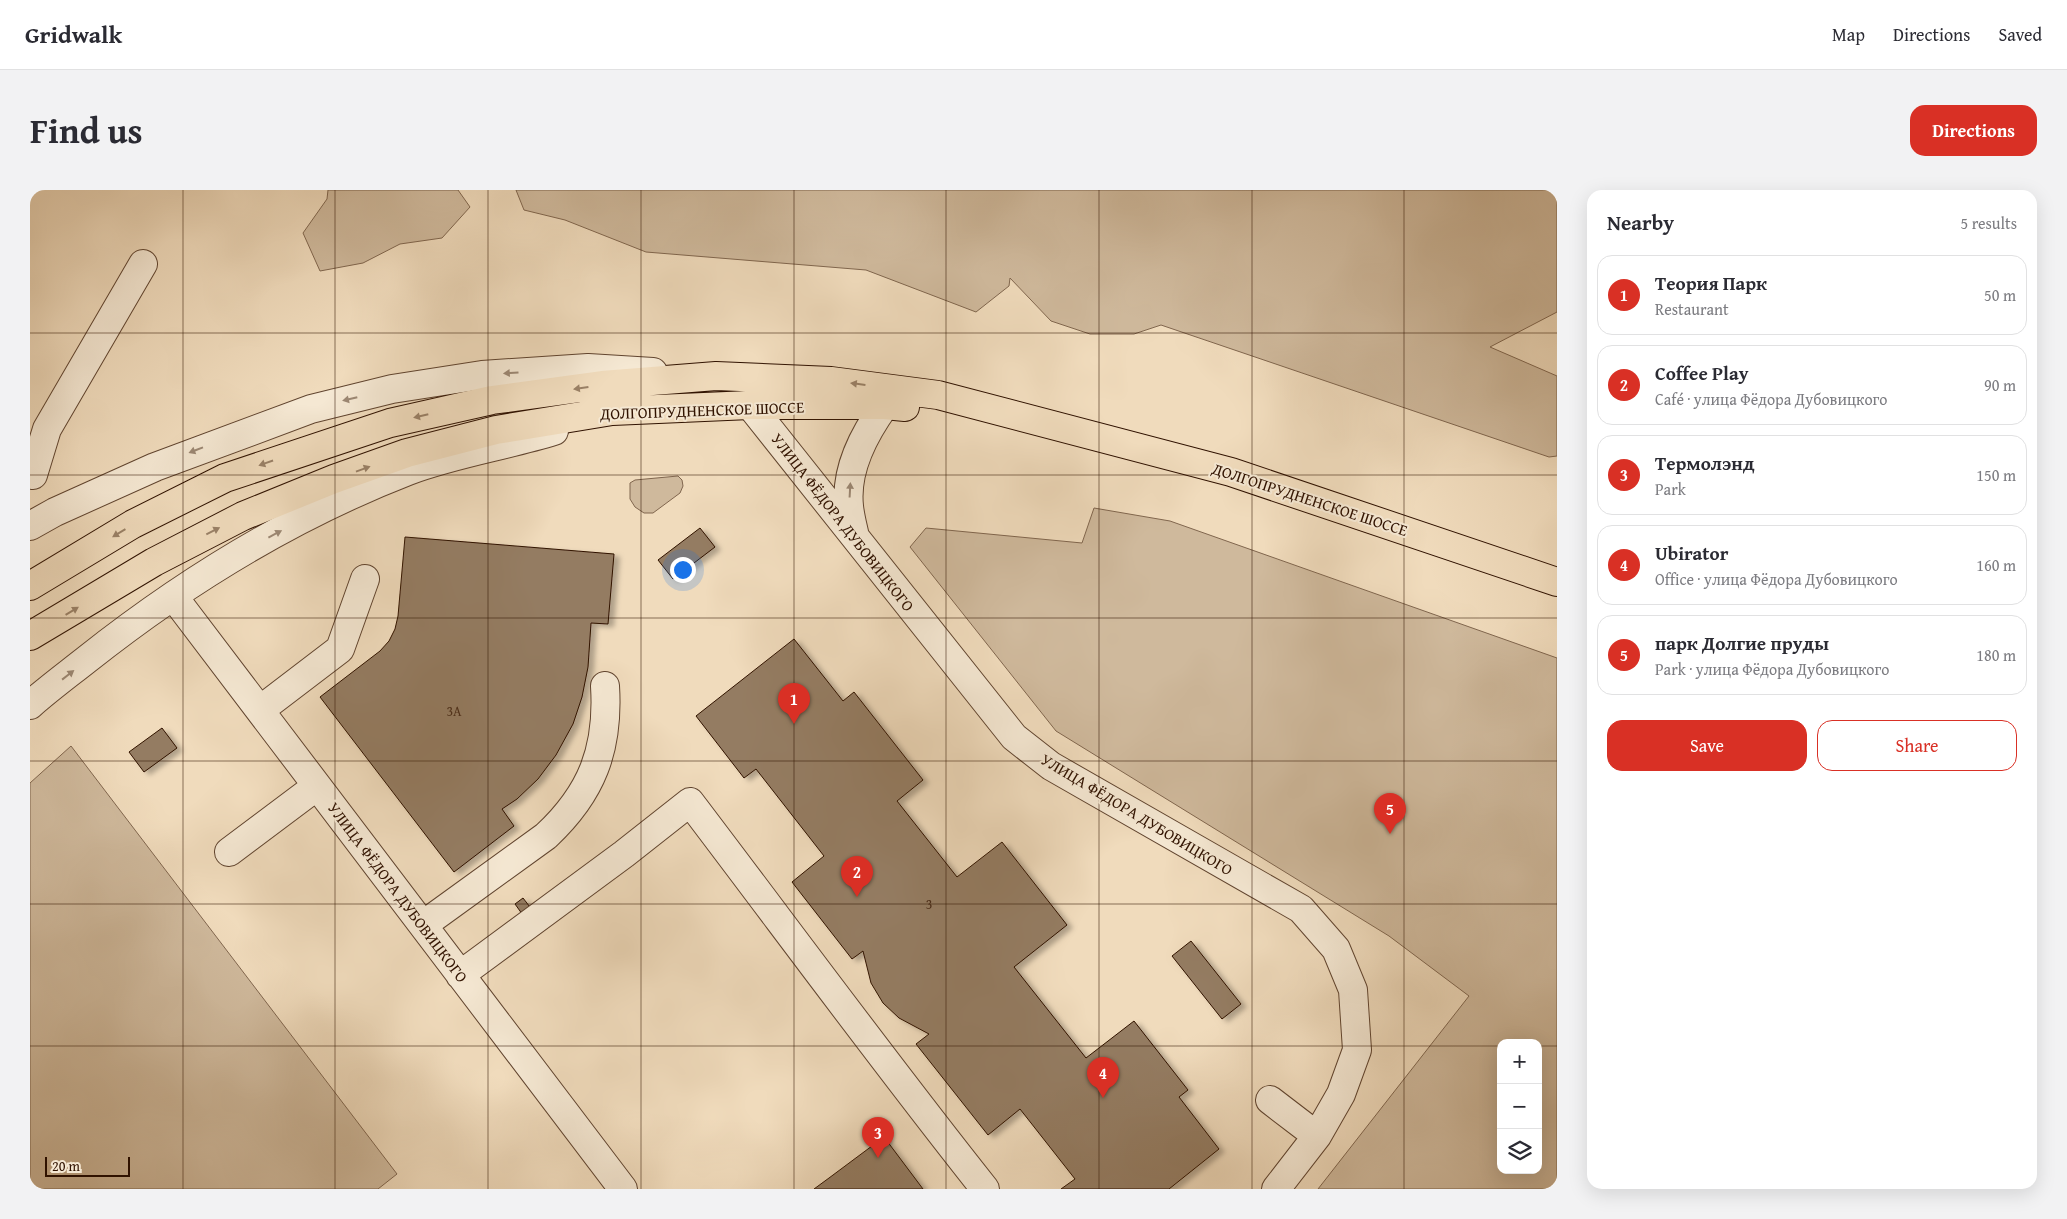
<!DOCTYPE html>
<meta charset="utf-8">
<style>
body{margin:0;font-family:"Gentium Book Plus",serif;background:#f2f2f3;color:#2b2b33}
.controls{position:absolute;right:15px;bottom:15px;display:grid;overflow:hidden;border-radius:10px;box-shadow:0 5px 20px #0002}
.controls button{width:45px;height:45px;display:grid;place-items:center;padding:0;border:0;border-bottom:1px solid #e1e1e2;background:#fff;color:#2b2b33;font:25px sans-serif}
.scale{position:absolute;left:15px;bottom:12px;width:85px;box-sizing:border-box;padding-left:5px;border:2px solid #301200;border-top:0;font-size:14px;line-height:18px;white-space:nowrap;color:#301200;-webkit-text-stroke:4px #f5e8d3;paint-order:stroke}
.you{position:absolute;left:652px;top:379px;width:18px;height:18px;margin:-12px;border:4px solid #fff;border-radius:50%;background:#1a73e8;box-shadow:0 0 0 8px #1a73e833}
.badge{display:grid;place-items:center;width:32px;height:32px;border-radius:50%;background:#d93025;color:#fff;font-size:16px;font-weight:700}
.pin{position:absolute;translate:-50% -41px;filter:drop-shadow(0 1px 2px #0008)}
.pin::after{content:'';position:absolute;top:26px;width:18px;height:15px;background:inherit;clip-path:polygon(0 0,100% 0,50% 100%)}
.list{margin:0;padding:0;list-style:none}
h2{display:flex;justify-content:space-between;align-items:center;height:65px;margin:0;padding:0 20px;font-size:21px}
h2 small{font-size:16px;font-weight:400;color:#7c7c81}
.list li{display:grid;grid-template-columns:32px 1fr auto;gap:15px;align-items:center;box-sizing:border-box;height:80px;margin:0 10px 10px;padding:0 10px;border:1px solid #e1e1e2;border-radius:15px}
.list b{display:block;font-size:19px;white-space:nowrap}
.list p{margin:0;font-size:16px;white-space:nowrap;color:#7c7c81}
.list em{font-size:16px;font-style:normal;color:#7c7c81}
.actions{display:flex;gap:10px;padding:15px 20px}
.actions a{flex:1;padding:11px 0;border:1px solid #d93025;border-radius:15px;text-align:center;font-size:18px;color:#d93025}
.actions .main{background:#d93025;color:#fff}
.icon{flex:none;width:28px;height:28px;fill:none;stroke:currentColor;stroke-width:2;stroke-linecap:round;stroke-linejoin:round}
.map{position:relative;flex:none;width:1527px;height:999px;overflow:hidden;border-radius:15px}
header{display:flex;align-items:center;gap:30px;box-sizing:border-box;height:70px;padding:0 25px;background:#fff;border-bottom:1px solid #e1e1e2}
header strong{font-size:24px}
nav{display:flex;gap:28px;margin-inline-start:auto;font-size:18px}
.intro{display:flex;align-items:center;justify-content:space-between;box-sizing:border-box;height:120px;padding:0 30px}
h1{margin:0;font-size:35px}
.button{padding:12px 22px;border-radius:15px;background:#d93025;color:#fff;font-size:18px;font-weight:700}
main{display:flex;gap:30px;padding:0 30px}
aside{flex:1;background:#fff;border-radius:15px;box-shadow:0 5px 20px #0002}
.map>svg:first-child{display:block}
.green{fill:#cfb99c;stroke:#80664e;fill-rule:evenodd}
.building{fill:#947b62;stroke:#301200;filter:url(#shadow)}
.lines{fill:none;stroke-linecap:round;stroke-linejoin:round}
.minor-casing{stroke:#60442f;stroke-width:30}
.major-casing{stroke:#301200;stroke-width:30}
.minor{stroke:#f5e8d3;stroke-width:28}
.major{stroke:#f0dbbc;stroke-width:28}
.oneway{fill:#9c8874}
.oneway2{fill:#9a8167}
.grid{fill:none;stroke:#301200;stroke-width:1;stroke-opacity:0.55}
.labels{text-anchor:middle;stroke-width:4;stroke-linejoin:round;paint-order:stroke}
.number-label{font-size:14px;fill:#492c18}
.street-label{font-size:16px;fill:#301200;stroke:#f5e8d3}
</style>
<header>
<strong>Gridwalk</strong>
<nav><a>Map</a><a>Directions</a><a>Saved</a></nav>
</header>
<div class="intro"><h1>Find us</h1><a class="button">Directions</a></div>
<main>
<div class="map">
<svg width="1527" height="999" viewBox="0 0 1527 999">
<defs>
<filter id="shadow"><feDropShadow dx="5.5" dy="3" stdDeviation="2.5" flood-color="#0004"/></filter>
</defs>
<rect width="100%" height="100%" fill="#f0dbbc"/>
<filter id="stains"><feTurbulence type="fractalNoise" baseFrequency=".004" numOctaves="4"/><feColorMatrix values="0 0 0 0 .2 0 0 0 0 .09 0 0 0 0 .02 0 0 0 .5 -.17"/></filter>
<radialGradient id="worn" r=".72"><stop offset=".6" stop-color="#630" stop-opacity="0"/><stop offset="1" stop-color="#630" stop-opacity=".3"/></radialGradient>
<path class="green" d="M298,0H428L440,17L412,48L370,54L333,73L290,81L273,43L297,9Z
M486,0H1527V122L1460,157L1527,186V266L1519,267L1131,135L1104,144H1060L1021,131L980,88L979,96L946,122L836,80L616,62L535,30L494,20Z
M648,286L652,290L653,296L650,303L623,323H614L605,317L600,309V293L605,290Z
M1064,318L1140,331L1527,468V999H1288L1439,806L1359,746L1026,541L880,357L896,338L1052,353ZM1471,853H1508V980H1471Z
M41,556L367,984L348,999H0V593Z"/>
<path class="building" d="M670,338L685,357L643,389L628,370Z
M375,347L584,364L578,434L561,433L558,477L552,507L543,534L526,565L508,589L487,609L472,619L484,636L424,682L290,507L350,461L359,451L365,439L368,426Z
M764,449L813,511L824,502L893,590L867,611L927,687L972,652L1037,735L984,777L1056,868L1104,831L1158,900L1149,907L1189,959L1139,999H1031L1045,989L990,919L958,945L886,854L899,844L869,828L853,813L841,793L833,761L822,769L762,692L794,666L726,579L714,588L666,526Z
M132,538L147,558L114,582L99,562Z
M493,708L503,721L495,728L485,714Z
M1161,751L1211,814L1192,829L1142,766Z
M854,947L893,999H784L799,988Z"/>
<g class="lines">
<g class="minor-casing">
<path id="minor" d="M720,215L984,547L1021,576L1271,719L1306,759L1323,800L1327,860L1311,904L1287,946L1246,999
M3,285L17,239L113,74
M0,336L25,322L125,277L281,219L362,199L452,185L558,178L623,182
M825,347C823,337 820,327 819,316C815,279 834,244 855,215
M143,406L593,999
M0,515C18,499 37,485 56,470C153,393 262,326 378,281C426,263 476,256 524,241
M230,520L310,459L335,389
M199,662L287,596
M393,735L516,646C562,603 579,559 575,496
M430,785L594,664L660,612C758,741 854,872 955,999
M1240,910L1287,946"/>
</g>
<g class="major-casing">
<path id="major" d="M0,396L103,334L195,288L360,233L462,210L572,195L686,186L801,191L908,205L1201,282L1527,392
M0,446L124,372L213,326L304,289L377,263L466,240L582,221L720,215H855L875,217"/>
</g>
<use href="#minor" class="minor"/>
<use href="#major" class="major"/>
</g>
<defs><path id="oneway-solid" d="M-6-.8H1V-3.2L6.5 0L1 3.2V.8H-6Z" transform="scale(1.25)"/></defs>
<g class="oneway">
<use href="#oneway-solid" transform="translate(481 183) rotate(176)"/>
<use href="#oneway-solid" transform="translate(320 209) rotate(167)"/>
<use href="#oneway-solid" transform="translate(166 260) rotate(159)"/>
<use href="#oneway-solid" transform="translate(820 300) rotate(-87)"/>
<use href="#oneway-solid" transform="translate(245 344) rotate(-28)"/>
<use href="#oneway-solid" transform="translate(38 485) rotate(-38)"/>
</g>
<g class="oneway2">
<use href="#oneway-solid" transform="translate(828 194) rotate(-173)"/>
<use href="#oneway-solid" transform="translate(551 198) rotate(172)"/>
<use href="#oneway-solid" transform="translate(391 226) rotate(167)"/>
<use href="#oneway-solid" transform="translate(236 273) rotate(161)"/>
<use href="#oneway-solid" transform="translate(333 279) rotate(-20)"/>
<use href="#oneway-solid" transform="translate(183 341) rotate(-27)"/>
<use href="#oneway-solid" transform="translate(89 343) rotate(149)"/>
<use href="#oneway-solid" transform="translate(42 421) rotate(-31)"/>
</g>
<path class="grid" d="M153,0V999M305,0V999M458,0V999M611,0V999M764,0V999M916,0V999M1069,0V999M1222,0V999M1374,0V999M0,143H1527M0,285H1527M0,428H1527M0,571H1527M0,714H1527M0,856H1471M1508,856H1527"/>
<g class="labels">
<g class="number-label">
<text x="424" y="526">3А</text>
<text x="899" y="719">3</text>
</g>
<g class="street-label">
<text transform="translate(672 220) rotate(-2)" y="6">ДОЛГОПРУДНЕНСКОЕ ШОССЕ</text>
<text transform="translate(1280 309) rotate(18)" y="6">ДОЛГОПРУДНЕНСКОЕ ШОССЕ</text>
<text transform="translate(813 332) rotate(52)" y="6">УЛИЦА ФЁДОРА ДУБОВИЦКОГО</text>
<text transform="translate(1107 624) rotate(31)" y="6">УЛИЦА ФЁДОРА ДУБОВИЦКОГО</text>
<text transform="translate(368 702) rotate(53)" y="6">УЛИЦА ФЁДОРА ДУБОВИЦКОГО</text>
</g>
</g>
<rect width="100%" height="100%" filter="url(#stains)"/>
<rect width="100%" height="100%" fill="url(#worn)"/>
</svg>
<div class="controls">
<button>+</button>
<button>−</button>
<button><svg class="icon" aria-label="layers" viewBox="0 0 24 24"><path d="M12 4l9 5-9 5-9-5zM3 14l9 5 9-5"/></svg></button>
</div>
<div class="scale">20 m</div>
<div class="you"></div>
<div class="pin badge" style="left:764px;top:534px">1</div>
<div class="pin badge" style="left:827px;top:707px">2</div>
<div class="pin badge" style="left:848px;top:968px">3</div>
<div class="pin badge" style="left:1073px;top:908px">4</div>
<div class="pin badge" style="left:1360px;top:644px">5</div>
</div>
<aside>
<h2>Nearby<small>5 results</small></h2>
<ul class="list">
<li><span class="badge">1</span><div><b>Теория Парк</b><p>Restaurant</p></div><em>50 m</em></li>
<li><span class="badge">2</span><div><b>Coffee Play</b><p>Café · улица Фёдора Дубовицкого</p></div><em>90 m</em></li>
<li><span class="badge">3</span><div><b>Термолэнд</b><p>Park</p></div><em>150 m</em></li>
<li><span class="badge">4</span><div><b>Ubirator</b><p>Office · улица Фёдора Дубовицкого</p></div><em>160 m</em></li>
<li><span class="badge">5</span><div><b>парк Долгие пруды</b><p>Park · улица Фёдора Дубовицкого</p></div><em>180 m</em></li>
</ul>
<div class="actions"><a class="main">Save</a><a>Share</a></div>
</aside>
</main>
